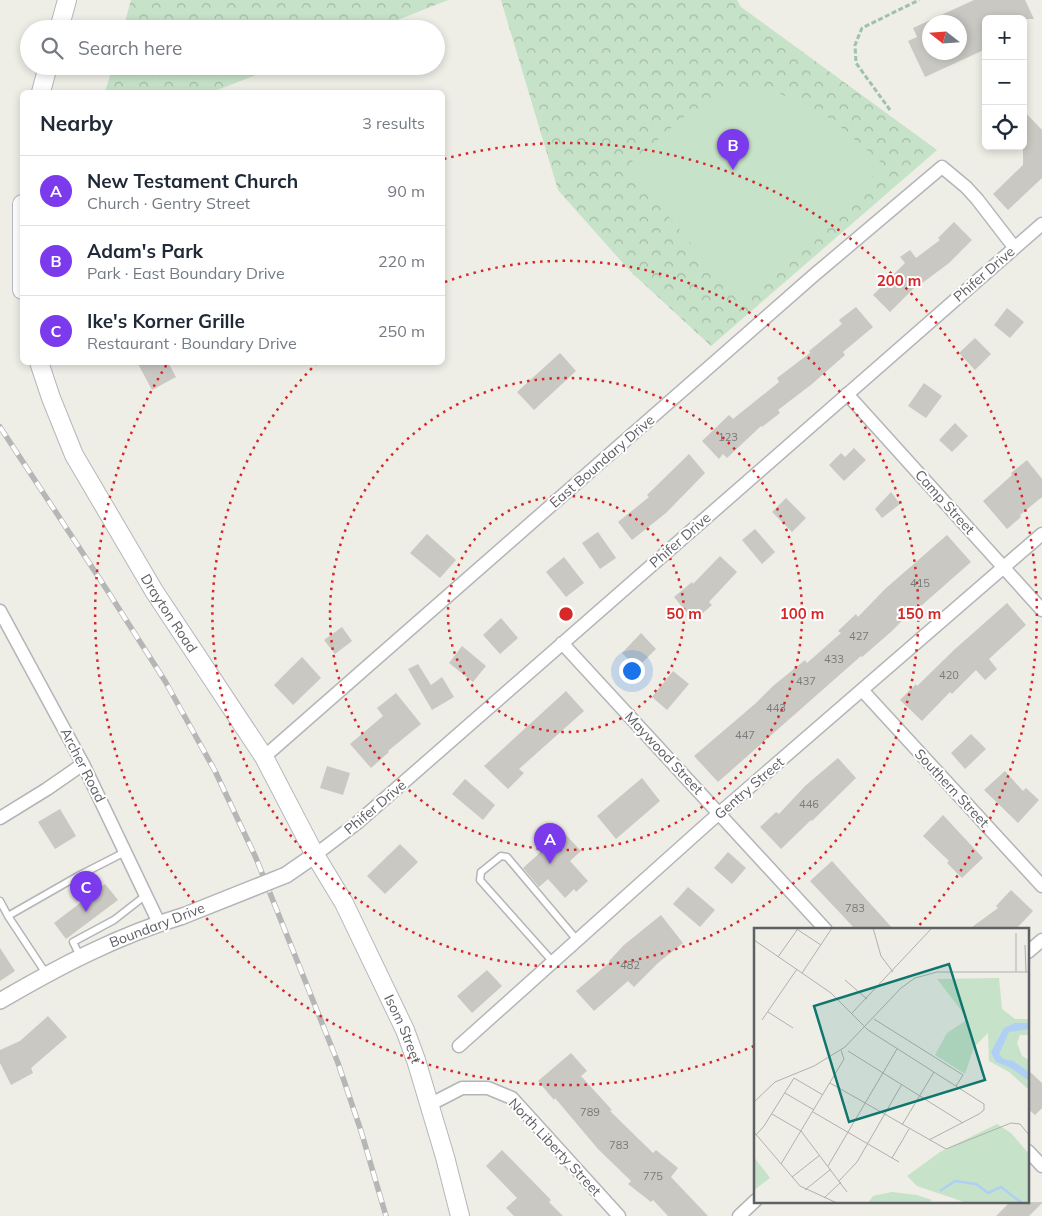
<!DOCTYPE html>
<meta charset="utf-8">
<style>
body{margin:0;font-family:Mulish,sans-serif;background:#f2f2f3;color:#1f2937}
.controls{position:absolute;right:15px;top:15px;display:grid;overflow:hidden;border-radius:8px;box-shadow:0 2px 8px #0003}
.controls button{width:45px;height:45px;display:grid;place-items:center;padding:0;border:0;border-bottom:1px solid #e0e1e3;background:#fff;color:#1f2937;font:25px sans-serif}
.compass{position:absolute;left:922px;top:15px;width:45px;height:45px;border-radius:50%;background:#fff;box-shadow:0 2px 8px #0003;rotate:287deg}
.you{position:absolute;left:631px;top:670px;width:18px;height:18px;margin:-12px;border:4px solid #fff;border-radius:50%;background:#1a73e8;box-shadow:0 0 0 8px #1a73e833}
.badge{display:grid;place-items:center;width:32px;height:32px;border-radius:50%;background:#7c3aed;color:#fff;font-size:16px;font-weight:700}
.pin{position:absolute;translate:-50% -41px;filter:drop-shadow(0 1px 2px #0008)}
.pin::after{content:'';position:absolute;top:26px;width:18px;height:15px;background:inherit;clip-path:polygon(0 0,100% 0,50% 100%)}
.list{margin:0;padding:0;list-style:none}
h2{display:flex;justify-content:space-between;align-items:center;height:65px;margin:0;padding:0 20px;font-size:21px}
h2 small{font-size:16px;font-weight:400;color:#747a83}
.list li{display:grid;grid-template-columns:32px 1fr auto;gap:15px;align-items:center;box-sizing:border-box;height:70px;padding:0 20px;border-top:1px solid #e0e1e3}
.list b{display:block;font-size:19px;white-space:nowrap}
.list p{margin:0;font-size:16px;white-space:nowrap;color:#747a83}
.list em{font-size:16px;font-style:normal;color:#747a83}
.icon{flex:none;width:28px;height:28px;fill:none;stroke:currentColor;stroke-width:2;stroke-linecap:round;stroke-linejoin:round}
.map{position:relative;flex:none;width:1042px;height:1216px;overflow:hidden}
.search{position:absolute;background:#fff;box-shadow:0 2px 8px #0003;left:20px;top:20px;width:425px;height:55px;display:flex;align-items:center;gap:12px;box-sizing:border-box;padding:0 18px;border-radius:28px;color:#747a83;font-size:19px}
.panel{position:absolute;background:#fff;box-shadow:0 2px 8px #0003;left:20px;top:90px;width:425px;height:275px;border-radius:8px}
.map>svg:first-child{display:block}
.forest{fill:url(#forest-crowns)}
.garden{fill:#c6e2c8}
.building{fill:#c9c8c2;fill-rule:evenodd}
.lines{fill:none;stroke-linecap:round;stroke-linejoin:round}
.service-casing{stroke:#b3b5b9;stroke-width:9}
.minor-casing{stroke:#b3b5b9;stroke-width:15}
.tertiary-casing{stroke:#b3b5b9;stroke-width:18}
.secondary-casing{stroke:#b4b7bb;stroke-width:20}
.path{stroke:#9fc2ac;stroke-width:3;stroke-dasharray:5 2.5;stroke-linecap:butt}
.service{stroke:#fff;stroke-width:6}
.minor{stroke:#fff;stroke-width:12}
.tertiary{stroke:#fff;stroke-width:15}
.secondary{stroke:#fff;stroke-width:18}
.rail-casing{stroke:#b5b6b6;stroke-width:5.5}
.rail{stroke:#fff;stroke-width:4;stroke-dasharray:11;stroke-linecap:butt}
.tertiary-bridge-casing{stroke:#b3b5b9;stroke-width:18;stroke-linecap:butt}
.tertiary-bridge{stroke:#fff;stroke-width:15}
.ring{fill:none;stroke:#d62828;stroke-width:2.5;stroke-dasharray:2.5 5}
.labels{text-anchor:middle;stroke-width:4;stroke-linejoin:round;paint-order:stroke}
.number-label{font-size:11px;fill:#787a7c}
.street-label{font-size:14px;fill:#5d6064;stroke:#fff}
.inset-river{fill:none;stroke:#afd0f4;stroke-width:2.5}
.inset-road{fill:none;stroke:#b0b1ae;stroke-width:1}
.view{fill:#0f766e;fill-opacity:0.15;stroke:#0f766e;stroke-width:2.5}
.inset-edge{fill:none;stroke:#5d6064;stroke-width:2.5}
.centre{fill:#d62828;stroke:#fff;stroke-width:2.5}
.ring-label{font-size:15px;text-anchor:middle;font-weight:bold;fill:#d62828;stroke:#fff;stroke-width:4;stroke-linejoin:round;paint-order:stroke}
</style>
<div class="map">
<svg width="1042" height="1216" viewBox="0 0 1042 1216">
<defs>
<pattern id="forest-crowns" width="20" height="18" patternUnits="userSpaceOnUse" patternTransform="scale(1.25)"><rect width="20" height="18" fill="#c6e2c8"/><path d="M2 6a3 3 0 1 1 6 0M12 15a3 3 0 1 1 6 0" fill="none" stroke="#a4bba6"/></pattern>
</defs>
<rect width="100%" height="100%" fill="#eeede6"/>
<path class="forest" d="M131,0H448L375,29H123Z
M501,0H737L741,7L937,150L711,346L630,271L558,190Z
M113,66H279L212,92H105Z"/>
<path class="garden" d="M769,88L831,119L884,165L740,303L627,166L685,116L724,92Z"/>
<path class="building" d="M974,0H1025L1034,19H986V49L925,77L908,41L917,37L913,28ZM930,22H960V52H930Z
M1023,110L1042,130V178L1008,210L993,194L1023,165Z
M954,222L972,240L949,263L921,284L920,282L890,312L873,295L905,263L900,257L910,250L916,258L940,240L938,238Z
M856,307L873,327L843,352L845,355L812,384L778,410L780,413L762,427L761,426L727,458L723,454L719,459L702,441L729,415L733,419L779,382L777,378L810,353L809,351L842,324L839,320Z
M1007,308L1024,322L1010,338L994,325Z
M975,338L991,354L975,370L959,353Z
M560,353L576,371L534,410L517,392Z
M137,362H168L176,377L152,390Z
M924,383L942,396L926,418L908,406Z
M955,423L968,436L952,452L939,440Z
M854,448L866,460L844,481L829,465L841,453L845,457Z
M689,454L705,473L666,513L632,540L618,522L649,497L647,495Z
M1027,460L1042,479V497L1020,515L1021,517L1007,529L983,501L1012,475L1011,473Z
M891,492L900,504L882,518L875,509Z
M786,498L806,518L792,532L772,512Z
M755,529L775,552L762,564L742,540Z
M598,532L616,558L600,569L582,543Z
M427,534L456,560L440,578L410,553Z
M947,535L971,562L921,606L919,603L892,631L862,657L861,656L718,782L694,756L756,703L773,686L805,660L807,663L841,633L838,631L856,614L858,617L885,589Z
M720,556L737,572L709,602L712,605L694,621L674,597L692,582L693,584Z
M564,557L584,583L566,597L546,572Z
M1007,603L1026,625L989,659L997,669L985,680L976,670L952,694L950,692L922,721L900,700L916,684L917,686L955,649Z
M501,618L518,638L500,654L483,635Z
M342,627L352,641L335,654L324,640Z
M641,633L656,649L637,668L622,653Z
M462,646L486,666L473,682L449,663Z
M302,657L321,678L293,705L274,685Z
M418,664L431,685L442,677L454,697L432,710L408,669Z
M673,671L689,684L667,710L652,697Z
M566,691L584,711L519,769L524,773L508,789L484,766Z
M396,693L421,724L388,751L389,752L371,768L350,744L383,716L377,708Z
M971,734L986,749L965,769L951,753Z
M838,758L856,778L812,821L811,820L781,849L760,827L776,812L779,814L805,786Z
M327,766L350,773L343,795L320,788Z
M1005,771L1023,791L1026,788L1039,800L1018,823L984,790Z
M642,778L660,801L616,839L597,816Z
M465,779L495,805L483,820L452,794Z
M60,809L76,836L55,849L38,822Z
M943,815L983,858L962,878L947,863L949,861L923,836Z
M563,832L581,851L570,861L588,881L576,892L574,889L565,898L548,879L539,887L523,868Z
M400,844L418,862L385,894L367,876Z
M728,852L746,868L732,884L714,868Z
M832,861L858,890L894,930H856L810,881Z
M105,884L118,900L66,939L54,923Z
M688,887L715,910L700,927L673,904Z
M1011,890L1033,911L1015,930H968L998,908L996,906Z
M661,915L683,943L658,963L634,987L628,981L594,1011L576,991L610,962L609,961L624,945Z
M0,948L15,971L0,981Z
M487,970L502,986L472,1013L457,996Z
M48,1016L67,1037L31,1068L33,1073L11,1085L0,1063V1050L20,1041Z
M571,1053L587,1071L581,1076L612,1110L610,1111L653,1153L656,1150L678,1168L671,1177L708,1216H668L653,1200L651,1202L628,1184L631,1181L598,1149L555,1098L554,1100L538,1081Z
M1028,1070L1042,1083V1108L1035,1115L1028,1109Z
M502,1150L551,1200L549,1202L563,1216H514L506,1208L517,1198L486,1166Z
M1010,1202H1042V1203L1029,1216H996Z"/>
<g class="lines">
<g class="service-casing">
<path id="service" d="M0,901L8,916L78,876L125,852
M8,916L47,975
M80,956L73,942L114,920L146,895
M553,962L480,880L481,872L501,856L507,857L577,940"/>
</g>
<g class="minor-casing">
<path id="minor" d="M847,394L1042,610
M0,611L83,764L159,923
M562,643L826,930
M862,690L1042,886
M264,757L813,276L942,167L966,187L977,199L1014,247
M0,818L47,789L83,764
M315,855L357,823L1042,224
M1028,952L1042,940
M459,1046L708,823L1042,534
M429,1105L462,1088H488L512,1098L619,1216
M1028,1151L1042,1166
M739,1216L756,1200"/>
</g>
<g class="tertiary-casing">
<path id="tertiary" d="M286,875L315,855
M0,1001C58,967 119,935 183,916"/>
</g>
<g class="secondary-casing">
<g id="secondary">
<path d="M59,29L67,0"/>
<path d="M41,92L48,66"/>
<path d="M22,204V290"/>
<path id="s1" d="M39,362L51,398L74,455L154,591L264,757L315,855L344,903L405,1030L416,1060L445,1157L460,1216"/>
</g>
</g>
<path class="path" d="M890,110L856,63L855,45L862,28L919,0"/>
<use href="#service" class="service"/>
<use href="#minor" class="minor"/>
<use href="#tertiary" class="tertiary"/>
<use href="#secondary" class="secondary"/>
<g class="rail-casing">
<path id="rail" d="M0,427L107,590L165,681L215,771L256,858L338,1063L361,1131L386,1216"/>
</g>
<use href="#rail" class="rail"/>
<g class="tertiary-bridge-casing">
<path id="tertiary-bridge" d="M183,916L286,875"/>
</g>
<use href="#tertiary-bridge" class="tertiary-bridge"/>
</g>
<g class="ring">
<circle cx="566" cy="614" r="118"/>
<circle cx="566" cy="614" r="236"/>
<path d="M445 282A353 353 0 1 1 316 364"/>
<path d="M754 1046A471 471 0 0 1 167 364M444 159A471 471 0 0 1 916 929"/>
</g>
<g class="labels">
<g class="number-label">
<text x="728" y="441">123</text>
<text x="920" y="587">415</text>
<text x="859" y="640">427</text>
<text x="834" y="663">433</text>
<text x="949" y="679">420</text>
<text x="806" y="685">437</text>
<text x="776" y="712">443</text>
<text x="745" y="739">447</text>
<text x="809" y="808">446</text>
<text x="855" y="912">783</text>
<text x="630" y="969">482</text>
<text x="590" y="1116">789</text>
<text x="619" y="1149">783</text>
<text x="653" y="1180">775</text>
</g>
<g class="street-label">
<text transform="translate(984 274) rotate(-41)" y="5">Phifer Drive</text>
<text transform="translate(602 461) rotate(-41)" y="5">East Boundary Drive</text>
<text transform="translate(945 502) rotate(48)" y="5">Camp Street</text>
<text transform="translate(680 540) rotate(-41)" y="5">Phifer Drive</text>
<text dy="5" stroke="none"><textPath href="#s1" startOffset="284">Drayton Road</textPath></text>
<text transform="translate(664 753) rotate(47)" y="5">Maywood Street</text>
<text transform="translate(83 765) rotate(63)" y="5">Archer Road</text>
<text transform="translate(749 788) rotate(-41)" y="5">Gentry Street</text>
<text transform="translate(952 788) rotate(47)" y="5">Southern Street</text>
<text transform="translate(375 807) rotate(-40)" y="5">Phifer Drive</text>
<text transform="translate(157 925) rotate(-21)" y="5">Boundary Drive</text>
<text dy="5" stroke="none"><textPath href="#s1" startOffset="762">Isom Street</textPath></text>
<text transform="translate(555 1147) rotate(47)" y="5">North Liberty Street</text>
</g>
</g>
<g transform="translate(754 928)">
<rect width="275" height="275" fill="#eeede6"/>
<path d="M0,229L16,250L0,262Z" fill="#c6e2c8"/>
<path d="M245,50L248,81L261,91H275V107H266L263,115L268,128L275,132V162L255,144L235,133L234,105L220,119L211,146L181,127L193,105L214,91L183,51ZM243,196L257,205L275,226V275H213L163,258L153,248L186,224ZM138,264L163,267L178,272L174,275H114L119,268Z" fill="#c6e2c8"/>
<path d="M198,112L212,125L207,140L187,129Z" fill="#c6e2c8"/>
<path d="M261,95H275V101L255,104L245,126L249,131L259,133L275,144V153L257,140L242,134L237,124L250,100Z" fill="#afd0f4"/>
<path class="inset-river" d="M186,263L201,253L222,256L234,265L247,259L268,275"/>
<path class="inset-road" d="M41,0L67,17M119,0L127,28L139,44M262,5V44M0,12L77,65L114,102L230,176V182L225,186L175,212M271,17L272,44M24,29L43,2M48,45L78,0M91,52L113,71M14,84L39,100M98,85L178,0M120,91L209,147L202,158M8,92L43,41M94,123L209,195M40,150L69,167M76,155L192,221L257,195L266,196L275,207M31,165L60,182M0,174L21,154L60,138L91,119L147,60L161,50L183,44H275M59,184L145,234M18,186L47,203L93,264M148,197L180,144M0,204L46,258L83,275M2,207L10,198L40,150M138,230L155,201M27,236L90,131L87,122M74,238L143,121M38,249L66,227M85,253L103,234L148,156M51,262L77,241M70,270L87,254"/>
<path class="view" d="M195,36L231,152L95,194L60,78Z"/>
<rect width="275" height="275" class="inset-edge"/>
</g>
<circle cx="566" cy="614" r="8" class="centre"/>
<g class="ring-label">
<text x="899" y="286">200 m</text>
<text x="684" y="619">50 m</text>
<text x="802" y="619">100 m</text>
<text x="919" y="619">150 m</text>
</g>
</svg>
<div class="controls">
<button>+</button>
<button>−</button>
<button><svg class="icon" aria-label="locate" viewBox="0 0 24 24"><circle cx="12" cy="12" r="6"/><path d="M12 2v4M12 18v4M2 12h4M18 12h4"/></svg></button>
</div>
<svg class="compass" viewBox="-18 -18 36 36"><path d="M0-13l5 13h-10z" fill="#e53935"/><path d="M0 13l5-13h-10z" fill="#747a83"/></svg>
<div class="you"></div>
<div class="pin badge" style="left:550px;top:864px">A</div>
<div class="pin badge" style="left:733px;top:170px">B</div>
<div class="pin badge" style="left:86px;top:912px">C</div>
<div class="search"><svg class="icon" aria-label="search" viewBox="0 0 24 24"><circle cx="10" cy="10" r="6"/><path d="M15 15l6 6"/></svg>Search here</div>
<section class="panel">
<h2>Nearby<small>3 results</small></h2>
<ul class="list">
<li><span class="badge">A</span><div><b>New Testament Church</b><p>Church · Gentry Street</p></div><em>90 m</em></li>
<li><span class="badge">B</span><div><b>Adam's Park</b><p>Park · East Boundary Drive</p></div><em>220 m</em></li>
<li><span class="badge">C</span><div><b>Ike's Korner Grille</b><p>Restaurant · Boundary Drive</p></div><em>250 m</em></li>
</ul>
</section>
</div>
